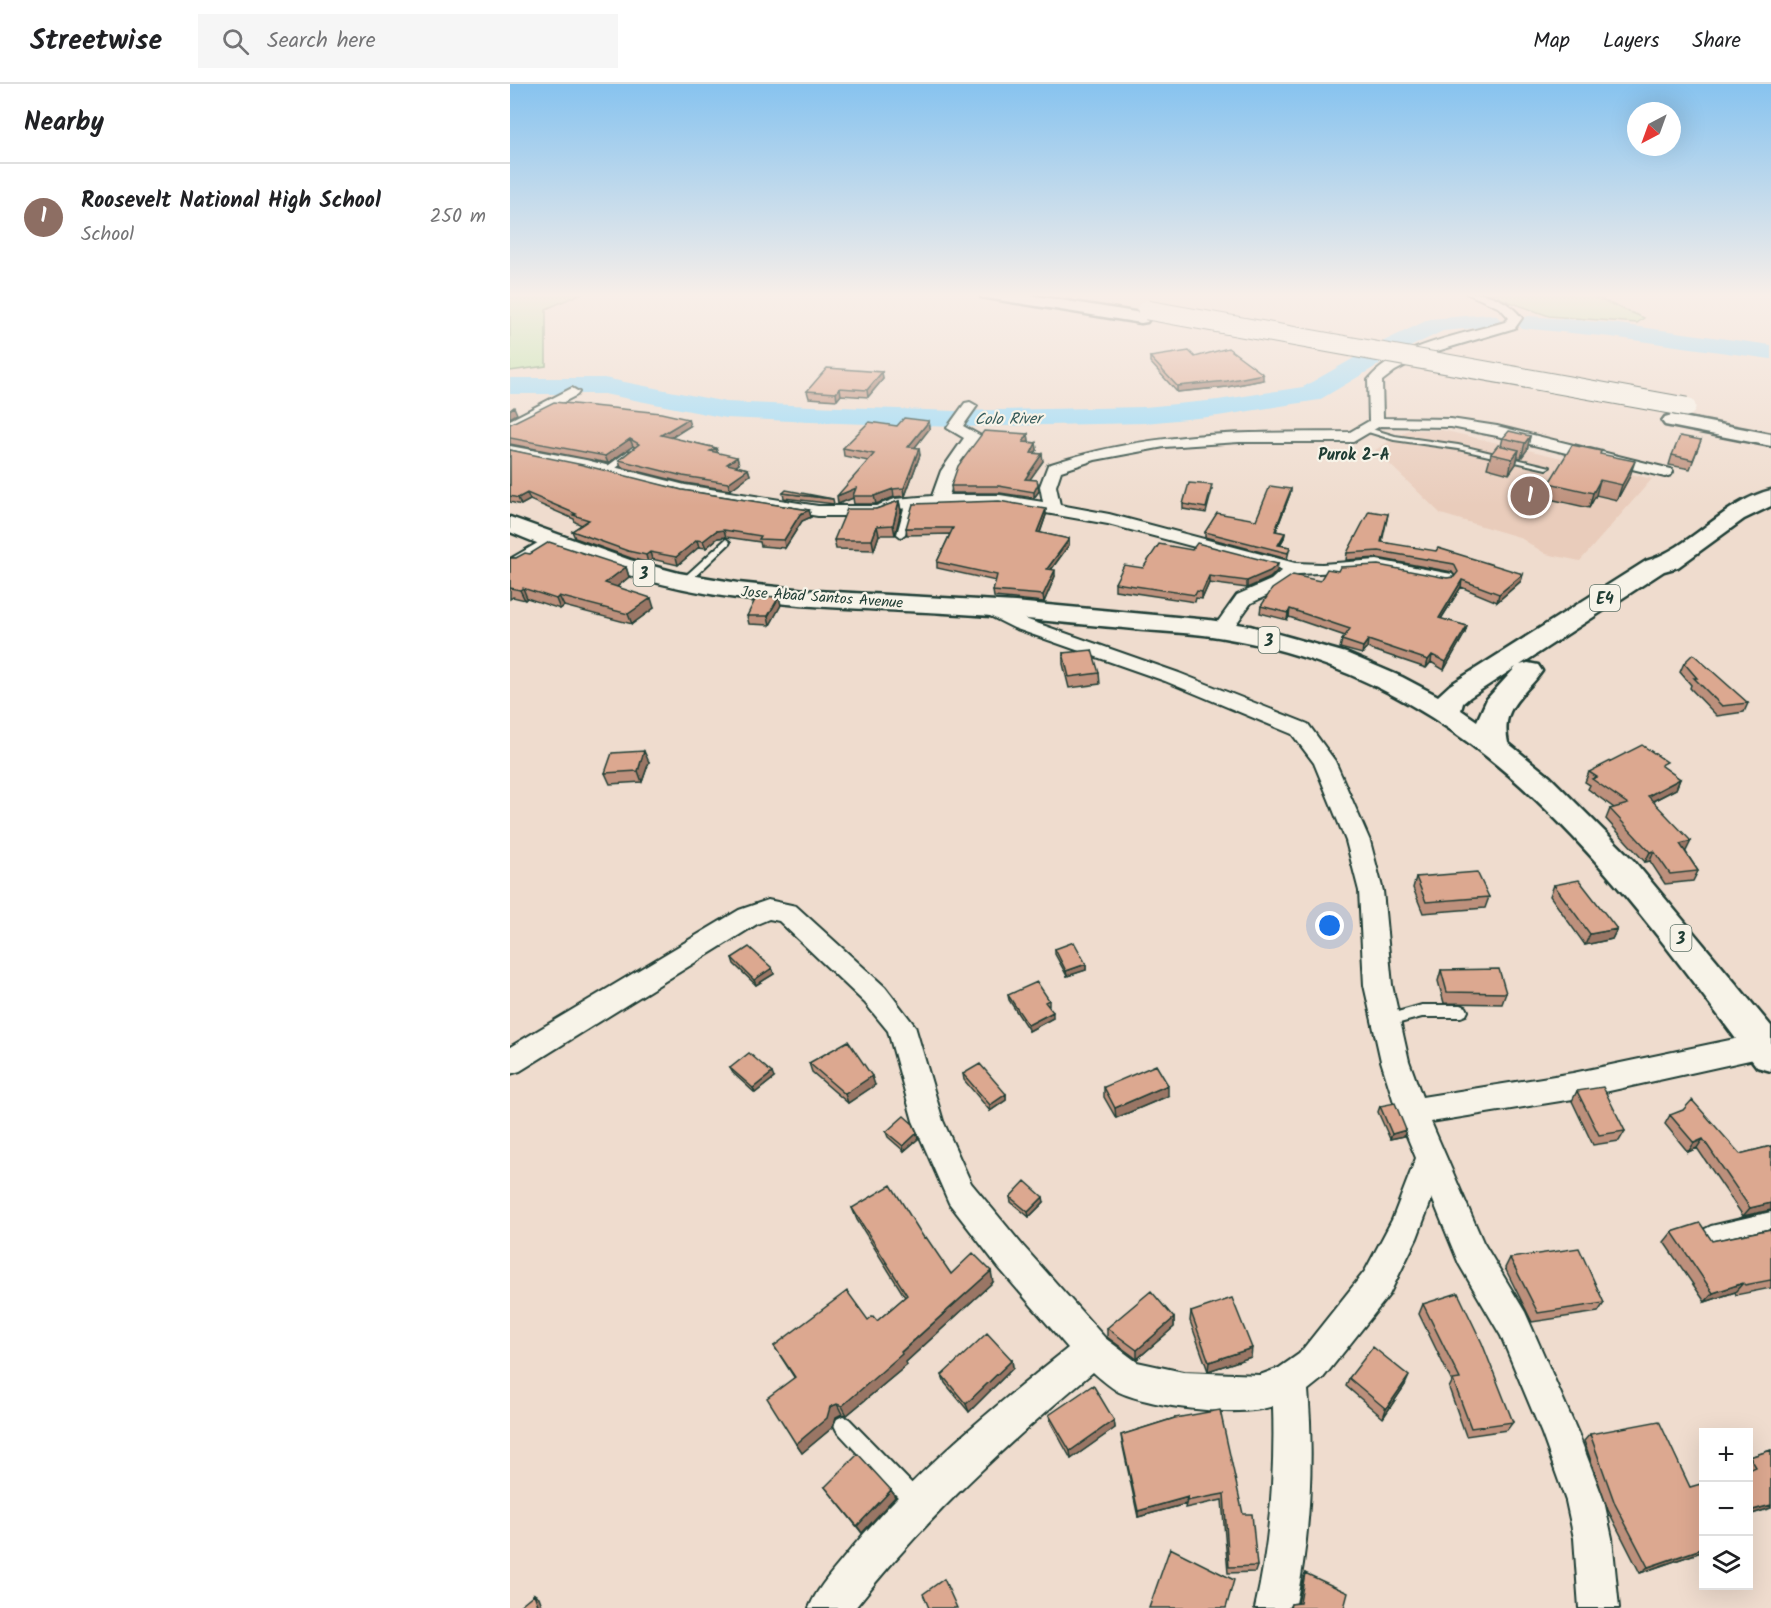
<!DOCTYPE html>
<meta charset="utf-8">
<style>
body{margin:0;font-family:Kalam,sans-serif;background:#f6f6f6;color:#202124}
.controls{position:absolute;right:18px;bottom:18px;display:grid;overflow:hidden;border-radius:0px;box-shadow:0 6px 24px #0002}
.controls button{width:54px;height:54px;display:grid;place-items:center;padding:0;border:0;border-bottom:2px solid #e0e0e0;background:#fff;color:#202124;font:30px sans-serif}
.compass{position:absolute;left:1117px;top:18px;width:54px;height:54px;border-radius:50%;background:#fff;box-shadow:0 6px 24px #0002;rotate:221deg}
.you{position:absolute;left:820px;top:842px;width:21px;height:21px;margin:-15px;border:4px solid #fff;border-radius:50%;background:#1a73e8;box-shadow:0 0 0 9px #1a73e833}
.badge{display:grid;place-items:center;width:39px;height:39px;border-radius:50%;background:#db2777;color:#fff;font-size:20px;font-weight:700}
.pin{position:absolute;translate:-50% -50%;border:3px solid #fff;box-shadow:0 2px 6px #0006}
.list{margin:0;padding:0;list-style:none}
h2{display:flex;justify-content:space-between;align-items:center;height:78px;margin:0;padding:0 24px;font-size:26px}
h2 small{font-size:20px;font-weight:400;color:#757577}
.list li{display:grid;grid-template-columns:39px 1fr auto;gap:18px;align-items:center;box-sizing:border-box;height:108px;padding:0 24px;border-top:2px solid #e0e0e0}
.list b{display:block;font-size:22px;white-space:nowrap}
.list p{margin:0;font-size:20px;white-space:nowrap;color:#757577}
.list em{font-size:20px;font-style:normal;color:#757577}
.icon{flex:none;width:33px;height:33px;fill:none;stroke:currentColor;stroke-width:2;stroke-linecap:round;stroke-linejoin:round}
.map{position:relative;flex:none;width:1261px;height:1524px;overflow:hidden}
header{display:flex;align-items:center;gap:36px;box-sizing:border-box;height:84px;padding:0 30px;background:#fff;border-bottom:2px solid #e0e0e0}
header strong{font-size:28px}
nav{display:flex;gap:33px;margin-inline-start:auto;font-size:21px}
.search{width:420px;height:54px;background:#f6f6f6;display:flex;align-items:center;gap:15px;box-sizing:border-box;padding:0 21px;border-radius:0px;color:#757577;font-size:22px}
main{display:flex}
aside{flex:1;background:#fff}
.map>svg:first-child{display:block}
.built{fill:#e9ccbb}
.green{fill:#b6e3a1;stroke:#6a906a;stroke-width:1.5}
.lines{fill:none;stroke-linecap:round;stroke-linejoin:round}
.river{fill:#96daf9;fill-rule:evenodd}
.lane-casing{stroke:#1f3d34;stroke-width:4}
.street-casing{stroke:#1f3d34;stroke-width:4}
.highway-casing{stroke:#1f3d34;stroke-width:5}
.lane{fill:#f7f3e8;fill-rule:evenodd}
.street{fill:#f7f3e8;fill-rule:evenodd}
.highway{fill:#f7f3e8;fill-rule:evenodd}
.highway-bridge-casing{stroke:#1f3d34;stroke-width:21;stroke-linecap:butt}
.highway-bridge{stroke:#f7f3e8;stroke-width:19}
.wall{fill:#bd907c;stroke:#1f3d34;stroke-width:1.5}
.shaded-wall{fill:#9a7665;stroke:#1f3d34;stroke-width:1.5}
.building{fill:#dca890;stroke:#1f3d34;stroke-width:1.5}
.labels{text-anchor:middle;stroke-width:4.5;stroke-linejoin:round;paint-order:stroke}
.far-street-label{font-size:15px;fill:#1f3d34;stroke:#f7f3e8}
.far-water-label{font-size:16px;font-style:italic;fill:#375c5b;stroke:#f7f3e8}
.far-neighbourhood-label{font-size:16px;font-weight:bold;fill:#1f3d34;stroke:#f7f3e8}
.shield{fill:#f7f3e8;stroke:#60746a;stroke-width:1.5}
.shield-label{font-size:16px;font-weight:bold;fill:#1f3d34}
</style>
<header>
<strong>Streetwise</strong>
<div class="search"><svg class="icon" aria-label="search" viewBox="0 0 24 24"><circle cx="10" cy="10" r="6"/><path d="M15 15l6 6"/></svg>Search here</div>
<nav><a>Map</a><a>Layers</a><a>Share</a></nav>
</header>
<main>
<aside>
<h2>Nearby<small></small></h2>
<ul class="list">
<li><span class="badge" style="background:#8d6e63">1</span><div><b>Roosevelt National High School</b><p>School</p></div><em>250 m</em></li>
</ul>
</aside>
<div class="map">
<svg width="1261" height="1524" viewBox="0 0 1261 1524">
<rect width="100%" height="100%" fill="#efdcce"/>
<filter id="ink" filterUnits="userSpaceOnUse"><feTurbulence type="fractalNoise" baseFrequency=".0167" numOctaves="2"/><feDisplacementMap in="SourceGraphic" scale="12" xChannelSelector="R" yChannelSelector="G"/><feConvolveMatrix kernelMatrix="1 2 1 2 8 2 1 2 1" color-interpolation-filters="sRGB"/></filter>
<g filter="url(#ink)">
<path class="built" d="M898,346H932L1142,395L1070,477L1036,470L1009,453L931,430L865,366Z"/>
<path class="green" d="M0,209H72L36,225V282L0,287Z
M975,209H1075L1134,234L1127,239L1039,232Z"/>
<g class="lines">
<path class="river" d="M979,230L987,232L991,237L987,242L933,247L892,267L809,316L708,332L635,339L445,343L301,338L216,334L94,310H0V294H94L216,318L301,322L445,327L635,323L708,316L793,303L874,257L920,235Z
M1019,232L1101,239L1261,261V275L1101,253L1011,244L1007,239L1011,234Z"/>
<g class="lane-casing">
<path id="lane" d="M855,343L885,352L948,361L1040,383L1036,385L948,365L884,356L855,347Z
M118,367L125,369L101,388H95V384Z
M396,417L403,419L395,450L391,453L387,450Z
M38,453L41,454V458L0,482V475Z
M216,455L220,458L219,460L176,501H170V497Z
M912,921H951L956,923L958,927L956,931L951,933H912L875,943L870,941L868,937L870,933Z
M1261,1128V1144L1201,1158L1195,1155L1193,1150L1195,1145L1201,1142Z
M333,1332L339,1335L412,1410L415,1417L412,1424L405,1427L398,1424L327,1347L324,1341L327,1335Z"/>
</g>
<g class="street-casing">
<path id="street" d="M956,209C979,208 998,216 1012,234L1005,244L917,270L885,287L872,297L873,334L941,335L987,342L1161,385L1163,388L1161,391L1155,393L987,352L941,343L870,342L843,358H729L654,363L585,376L551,387L546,402L550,421L599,430L785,479L812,480L867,476L936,489L942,490L945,494L942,498L936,499L867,486L789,490L773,504L741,519L719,550H705L702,546L727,511L761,496L772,486L598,440L490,421H429L388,425L368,432H308L175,411L76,386L0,372V362L76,376L175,401L308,422H366L385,415L422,412L431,387L454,354L437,344L455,319L460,318L467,322L453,342L471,352L447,387L439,411H490L533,418L530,402L538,381C643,346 732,349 840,348L859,337L858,296C886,261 954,250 995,238L999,234L990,224Z
M62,304L69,308L67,311L0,346V336Z
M479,518L518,536L669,589L798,640L825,677L860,757L873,807L882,901L899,977L912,1013L1063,989L1253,949L1261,952V970L1253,973L1063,1015L921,1038L973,1158L1015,1228L1068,1349L1094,1417L1102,1454L1109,1524H1069L1064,1454L1056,1417L1032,1350L991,1252L949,1180L922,1114L907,1154L879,1211L813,1294L798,1306C804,1375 800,1456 785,1524H745C760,1459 765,1388 763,1322C731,1334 641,1323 609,1308C600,1303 591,1295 583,1288C496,1360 415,1435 345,1524H299C308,1502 326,1484 341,1465C404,1389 481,1325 558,1264L489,1184L439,1119L403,1037L378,947L355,919L269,837L259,835L247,840L10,987L0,990V963L229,826L258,816L286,822L375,903L405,942L433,1037L461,1099L513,1162L595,1254L627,1278L673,1288L750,1291L769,1284L789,1270L855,1187L882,1136L906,1074L887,1028L871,977L854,901L849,807L836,757L804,679L782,650L655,597L504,544L472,528L470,524L472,520Z"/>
</g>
<g class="highway-casing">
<path id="highway" d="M469,209H507L631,229L637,230L640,234L637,238L631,239L477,214L471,213Z
M1162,331L1261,350V362L1155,341L1152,337L1155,333Z
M1261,406V422L1234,435L1168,483L1154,487L1010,581L1018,579L1028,581L1032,587C1014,613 990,622 998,659L1040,693L1124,777L1261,942V987L1247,983C1151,856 1057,719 921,633C858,593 787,566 714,554C681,548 647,548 614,544C554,539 495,532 435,529C366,525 296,524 227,514C148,504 73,479 0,448V433L120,476L169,489L228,499L306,507L505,518L699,536L740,542L836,569L892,593L928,612L940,601L1136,477C1181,464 1213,418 1261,406ZM1006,583L977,615L967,637L951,626L953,619L960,613Z"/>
</g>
<use href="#lane" class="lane"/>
<use href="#street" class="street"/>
<use href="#highway" class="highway"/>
<g class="highway-bridge-casing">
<path id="highway-bridge" d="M637,226L1176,323"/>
</g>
<use href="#highway-bridge" class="highway-bridge"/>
</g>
<path class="wall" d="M640,273H685L753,296L717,303L667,308L640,278Z
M372,288L373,295L358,313L331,311L327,316L299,314L297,307Z
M419,337L420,344L405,363L410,371L395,412L384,413L366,420H344L343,414L328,420L358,377L334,372L333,364L387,342Z
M0,340L180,342L161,354L206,364L207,369L229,380L226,382L238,385L240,391L220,406L175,399L111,383L109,376L125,363L123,362L98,379L0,360Z
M518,350L519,357L518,358L526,359L527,366L525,369L533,377L520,395L529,407L524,414L490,409H442L441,402Z
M1020,352L1017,366L1011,374L1008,373L1006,380L999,390L977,384L981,370L991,362L993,354Z
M1191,356L1180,385L1159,381L1162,371Z
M0,366L172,406L299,426L301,433L292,437L275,464L251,462L250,458L216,453L208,454L196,464L189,463L168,481L142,475L138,479L121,474L65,454L62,447L72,441L65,438L64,435L20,416L11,421L0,418Z
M1091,367L1090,370L1120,392L1107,416L1086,411L1079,424L1035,414L1039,399Z
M781,405L780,410L766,447L775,449L774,454L770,461L780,463L777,475L695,453V448L746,436Z
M702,406L696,429L673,425V420Z
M273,409L323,415L324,420L274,414Z
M389,417L391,427L385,451H369L364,466L326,465L324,456L366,425Z
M878,430L872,458L1013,490L1011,497L987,518L951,503L931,535L957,542L955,549L934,586L921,578L916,584L857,564L852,570L830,564L832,556L835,552L779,533L777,536L750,529L751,522L810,497L828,487L937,494L944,493L945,492L942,488L867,474L836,476L837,469Z
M536,431L530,449L559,455V461L541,486L545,492L534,518L484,513L483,507L486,497L427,484V478L440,450L397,451L396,444Z
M20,470L116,483L119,493L107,503L144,524L122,540L54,522L50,525L17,514L15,516L3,513L0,515V474H6Z
M633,484L767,487L760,494L737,504L699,499L692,515L686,514L685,518L605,506V499Z
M271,521L260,541L239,540L237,532Z
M553,569L589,589L590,600L559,604L553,580Z
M1174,579L1238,619L1234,628L1207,632L1180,604L1181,601L1170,588Z
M139,678L132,698L100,700L95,689Z
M1154,684L1170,695L1166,705L1143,717L1188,787L1183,797L1155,800L1140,777L1135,778L1096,735L1100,725L1104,724L1078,705L1080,701L1075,698L1079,688Z
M906,793L979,813L975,824L913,829L903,804Z
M1044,801L1107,845L1102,855L1075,861L1040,812Z
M545,865L576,880V886L557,892L545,870Z
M222,874L262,884L264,890L246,901L224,880Z
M931,886L996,909L992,920L934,919L928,897Z
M498,911L539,916V921L538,922L543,934L519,947L499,916Z
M299,979L365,1001L338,1019L302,988Z
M220,984L264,994L245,1009L223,989Z
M453,990L496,1010V1016L480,1027L454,996Z
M594,1003L658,1012L606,1034L594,1013Z
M1067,1007L1115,1047L1109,1057L1083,1061L1062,1017Z
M870,1022L894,1052L880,1055L868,1028Z
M1160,1031L1230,1070L1261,1062V1126L1233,1132L1187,1064L1178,1068L1155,1040Z
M376,1048L407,1049L408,1055L394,1067L378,1053Z
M500,1113L534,1118L519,1133L501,1118Z
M342,1124L414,1154L441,1190L483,1198L396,1278L397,1281L337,1331L332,1330L326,1333L323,1343L292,1369L286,1360L284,1293L264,1262L358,1236L367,1237L395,1213L347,1136Z
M1261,1145V1204L1226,1211L1225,1208L1195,1218L1154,1158L1162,1148L1202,1157Z
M1000,1174L1094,1219L1088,1228L1022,1238L995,1184Z
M913,1220L1003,1338L997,1346L956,1352L939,1304L942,1298L909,1230Z
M681,1228L741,1273L698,1287L680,1237Z
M664,1234V1243L627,1275L597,1253V1244Z
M502,1276L503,1284L459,1328L435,1299L432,1291Z
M839,1294L895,1301L873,1334L836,1302Z
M539,1331L604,1336L605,1344L561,1375L541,1339Z
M665,1334L733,1430L747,1482L745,1488L718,1489L712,1416L675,1424L676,1420L628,1433L612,1358L611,1351Z
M1080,1350L1194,1467L1130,1489L1098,1426L1074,1357Z
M1261,1366V1424L1239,1431V1374L1240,1373Z
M315,1403L381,1406L385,1413L352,1449Z
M795,1489L834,1524H779L781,1520L788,1519L793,1495Z"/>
<path class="shaded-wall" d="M372,288L373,295L358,313L357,306Z
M753,290V296L717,303L667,308V302Z
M330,304L331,311L327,316L326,309Z
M4,323L7,330L0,334V326Z
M178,335L180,342L153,358L151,351Z
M419,337L420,344L399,371L398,363Z
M518,350L519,357L514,364L513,358Z
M1020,352L1017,366L1011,374L1015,359Z
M120,355L123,362L98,379L95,372Z
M526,359L527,366L521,375V369Z
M206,364L208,370L200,367Z
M409,364L410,371L395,412L394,404Z
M1009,366L1006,380L999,390L1002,375Z
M532,370L533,377L516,401L515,395Z
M227,373L229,380L219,387L217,380Z
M1125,377L1120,392L1107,416L1112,401Z
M238,385L240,391L220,406L218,399Z
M1090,396L1086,411L1079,424L1083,409Z
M528,400L529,407L524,414V408Z
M346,404L343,412V414L328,420L327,412Z
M383,405L384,413L366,420L364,412Z
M781,405L780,410L764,452L765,447Z
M17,409L20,416L11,421L8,414Z
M389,417L391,427L385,451L383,441Z
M536,425V431L528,454L527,448Z
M299,426L301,433L292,437L275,464L274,456L290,430Z
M367,442L369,451L364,466L362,456Z
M214,446L216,453L208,454L196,464L193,457L206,447Z
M775,449L774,454L767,466L768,461Z
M559,455V461L537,491V485Z
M187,456L189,463L168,481L166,473Z
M140,468L142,475L138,479L136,471Z
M768,480L767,487L760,494L737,504V497Z
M116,483L119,493L99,509L95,499Z
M545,486V492L534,518L533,511Z
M1013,490L1011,497L987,518L989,510Z
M699,492V499L692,515V508Z
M952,496L951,503L927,541L929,534Z
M13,504L17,514L15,516L10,506Z
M49,512L54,522L50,525L46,515Z
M269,513L271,521L260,541L258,532Z
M141,514L144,524L122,540L118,530Z
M780,525L779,533L777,536L778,529Z
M957,542L955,549L934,586L936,578Z
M858,556L857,564L852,570L853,563Z
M922,571L921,578L916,584L918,576Z
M134,667L139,678L132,698L128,687Z
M1170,695L1166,705L1133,722L1138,712Z
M1181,757L1176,767L1165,770L1170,760Z
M1144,767L1140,777L1135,778L1140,768Z
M1107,845L1102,855L1075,861L1080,850Z
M576,880V886L557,892L556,887Z
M262,884L264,890L246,901L244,896Z
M543,928V934L519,947L518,941Z
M262,989L264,994L245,1009L243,1004Z
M362,992L365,1001L338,1019L335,1010Z
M658,1001V1012L606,1034L605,1024Z
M496,1010V1016L480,1027V1021Z
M896,1046L894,1052L880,1055L882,1050Z
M407,1049L408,1055L394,1067L393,1062Z
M1193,1055L1187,1064L1178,1068L1184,1059Z
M533,1113L534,1118L519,1133L518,1128Z
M1261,1119V1126L1233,1132L1240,1124Z
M481,1187L483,1198L396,1278L397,1281L337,1331L332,1322Z
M1233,1199L1225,1208L1195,1218L1203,1209Z
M664,1234V1243L627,1275V1266Z
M742,1264L741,1273L698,1287L699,1278Z
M502,1276L503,1284L459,1328L456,1320Z
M899,1292L895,1301L873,1334L876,1325Z
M327,1320L332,1330L326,1333L323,1343L292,1369L286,1360L320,1323Z
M604,1336L605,1344L561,1375L560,1367Z
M381,1406L385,1413L352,1449L347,1442Z
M678,1413L676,1420L628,1433V1427Z
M1261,1421V1424L1239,1431V1427Z
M1194,1464V1467L1130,1489L1138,1483Z
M24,1510L29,1513L33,1524H29Z"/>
<path class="building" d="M718,264L753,290L717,297L667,302L640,273L679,267L685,273Z
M317,284L372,288L357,306L330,304L326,309L297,307Z
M44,318L151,329L178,335L151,351L206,364L200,367L227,373L217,380L238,385L218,399L173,392L109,376L129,360L120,355L95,372L0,354V340Z
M394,334L419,337L398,363L409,364L394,404L383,405L364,412H343L346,404L327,412L364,370L333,364L359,338L387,342Z
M474,347L518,350L513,358L526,359L521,369L532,370L515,395L527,396L528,400L524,408L489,402H441L448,382Z
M999,347L1020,352L1015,359L993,354Z
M1170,352L1191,356L1183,376L1162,371Z
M988,361L1009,366L1002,375L981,370Z
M1062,361L1091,367L1090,370L1125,377L1112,401L1090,396L1083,409L1039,399Z
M0,366L73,381L172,406L299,426L290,430L274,456L249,455L251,452L214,446L206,447L193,457L187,456L166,473L140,468L136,471L118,467L62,447L79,436L63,431L66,430L17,409L8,414L0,412Z
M679,399L702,401L696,424L673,420Z
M760,402L781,405L765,447L775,449L768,461L780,463L778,469L695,448L707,429L746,436Z
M276,406L323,415L273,409Z
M389,417L383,441L367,442L362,456H324L337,425H366Z
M489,417L536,425L527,448L559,455L537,485L545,486L533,511L483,507L487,491L427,478L443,444H396L403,420Z
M859,427L878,430L871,458L926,467L928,464L1013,490L989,510L952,496L929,534L957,542L936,578L922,571L918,576L858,556L853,563L832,556L840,545L780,525L778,529L751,522L762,505L783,491L810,497L817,485L828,487L830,483L868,481L937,494L944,493L948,488L944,480L869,467L837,469Z
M39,458L116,483L95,499L141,514L118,530L49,512L46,515L13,504L10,506L0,504V474H6L15,469L20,470Z
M687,459L768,480L760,487L737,497L699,492L692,508L687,507L685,511L605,499L614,481L633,484L649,460L682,466Z
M247,512L269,513L258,532H237Z
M582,566L589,589L559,593L553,569Z
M1183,570L1238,619L1212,622L1184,594H1187L1174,579Z
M1132,661L1157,678L1151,681L1170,695L1138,712L1181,757L1170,760L1188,787L1160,790L1144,767L1140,768L1100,725L1118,720L1082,695L1087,693L1079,688Z
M134,667L128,687L95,689L102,669Z
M967,788L979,813L916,818L906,793Z
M1069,796L1107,845L1080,850L1044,801Z
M564,858L576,880L556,887L545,865Z
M239,863L262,884L244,896L222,874Z
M989,885L996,909L937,908L931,886Z
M527,898L539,916L535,918L543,928L518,941L498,911Z
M338,957L362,992L335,1010L299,979Z
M239,969L262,989L243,1004L220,984Z
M470,980L496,1010L480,1021L453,990Z
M646,981L658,1001L605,1024L594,1003Z
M1093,1003L1115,1047L1089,1051L1067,1007Z
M1182,1016L1230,1070L1261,1062V1119L1240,1124L1193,1055L1184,1059L1160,1031L1173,1026Z
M885,1019L896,1046L882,1050L870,1022Z
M394,1032L403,1040L407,1049L393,1062L376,1048Z
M515,1097L533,1113L518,1128L500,1113Z
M381,1101L414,1154L416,1153L441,1190L463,1169L481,1187L391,1268L392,1270L332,1322L327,1320L320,1323L317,1334L286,1360L257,1314L285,1293L264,1262L337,1207L358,1236L363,1232L367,1237L397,1211L342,1124Z
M1190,1139L1202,1157L1261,1145V1196L1235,1201L1233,1199L1203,1209L1162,1148Z
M1069,1164L1094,1219L1028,1229L1000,1174Z
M641,1207L664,1234L627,1266L597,1244Z
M948,1209L972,1259L1003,1338L961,1344L943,1296L950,1295L913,1220Z
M722,1214L742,1264L699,1278L681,1228Z
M477,1249L502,1276L456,1320L432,1291Z
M863,1263L899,1292L876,1325L839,1294Z
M583,1301L604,1336L560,1367L539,1331Z
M710,1326L733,1430H742L747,1482L719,1483L714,1410L676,1417L678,1413L628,1427L611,1351L665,1334Z
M1149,1337L1180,1403L1194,1399V1464L1138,1483L1105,1420L1080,1350Z
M1261,1366V1421L1239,1427V1386L1246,1383L1240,1373Z
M348,1370L381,1406L347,1442L315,1403Z
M660,1464L724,1496L716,1524H639Z
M795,1489L838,1509L834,1524H780L781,1520L790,1519Z
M434,1495L447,1524H419L413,1510Z
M24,1510L29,1524H7Z"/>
</g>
<linearGradient id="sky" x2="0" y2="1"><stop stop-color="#87c3ef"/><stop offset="0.5" stop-color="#f8efe9"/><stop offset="1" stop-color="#f8efe9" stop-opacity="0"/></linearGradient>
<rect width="1261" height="422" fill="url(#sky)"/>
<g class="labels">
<g class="far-street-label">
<text transform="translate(312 513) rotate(4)" y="5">Jose Abad Santos Avenue</text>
</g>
<g class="far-water-label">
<text transform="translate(498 334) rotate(-1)" y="6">Colo River</text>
</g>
<g class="far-neighbourhood-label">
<text x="844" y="376">Purok 2-A</text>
</g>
<g class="shield">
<rect x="123.5" y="476" width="21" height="26" rx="4.5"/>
<rect x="1080" y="501" width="30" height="26" rx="4.5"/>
<rect x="748.5" y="543" width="21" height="26" rx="4.5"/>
<rect x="1160.5" y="841" width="21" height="26" rx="4.5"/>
</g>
<g class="shield-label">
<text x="134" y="495">3</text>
<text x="1095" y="520">E4</text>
<text x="759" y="562">3</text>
<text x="1171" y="860">3</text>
</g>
</g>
</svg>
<div class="controls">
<button>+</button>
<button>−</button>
<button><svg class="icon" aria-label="layers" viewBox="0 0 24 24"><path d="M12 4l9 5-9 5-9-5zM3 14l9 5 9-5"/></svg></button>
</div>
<svg class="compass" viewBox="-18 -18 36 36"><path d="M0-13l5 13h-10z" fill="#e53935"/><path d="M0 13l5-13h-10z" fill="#757577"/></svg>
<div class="you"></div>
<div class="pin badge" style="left:1020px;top:412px;background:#8d6e63">1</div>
</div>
</main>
